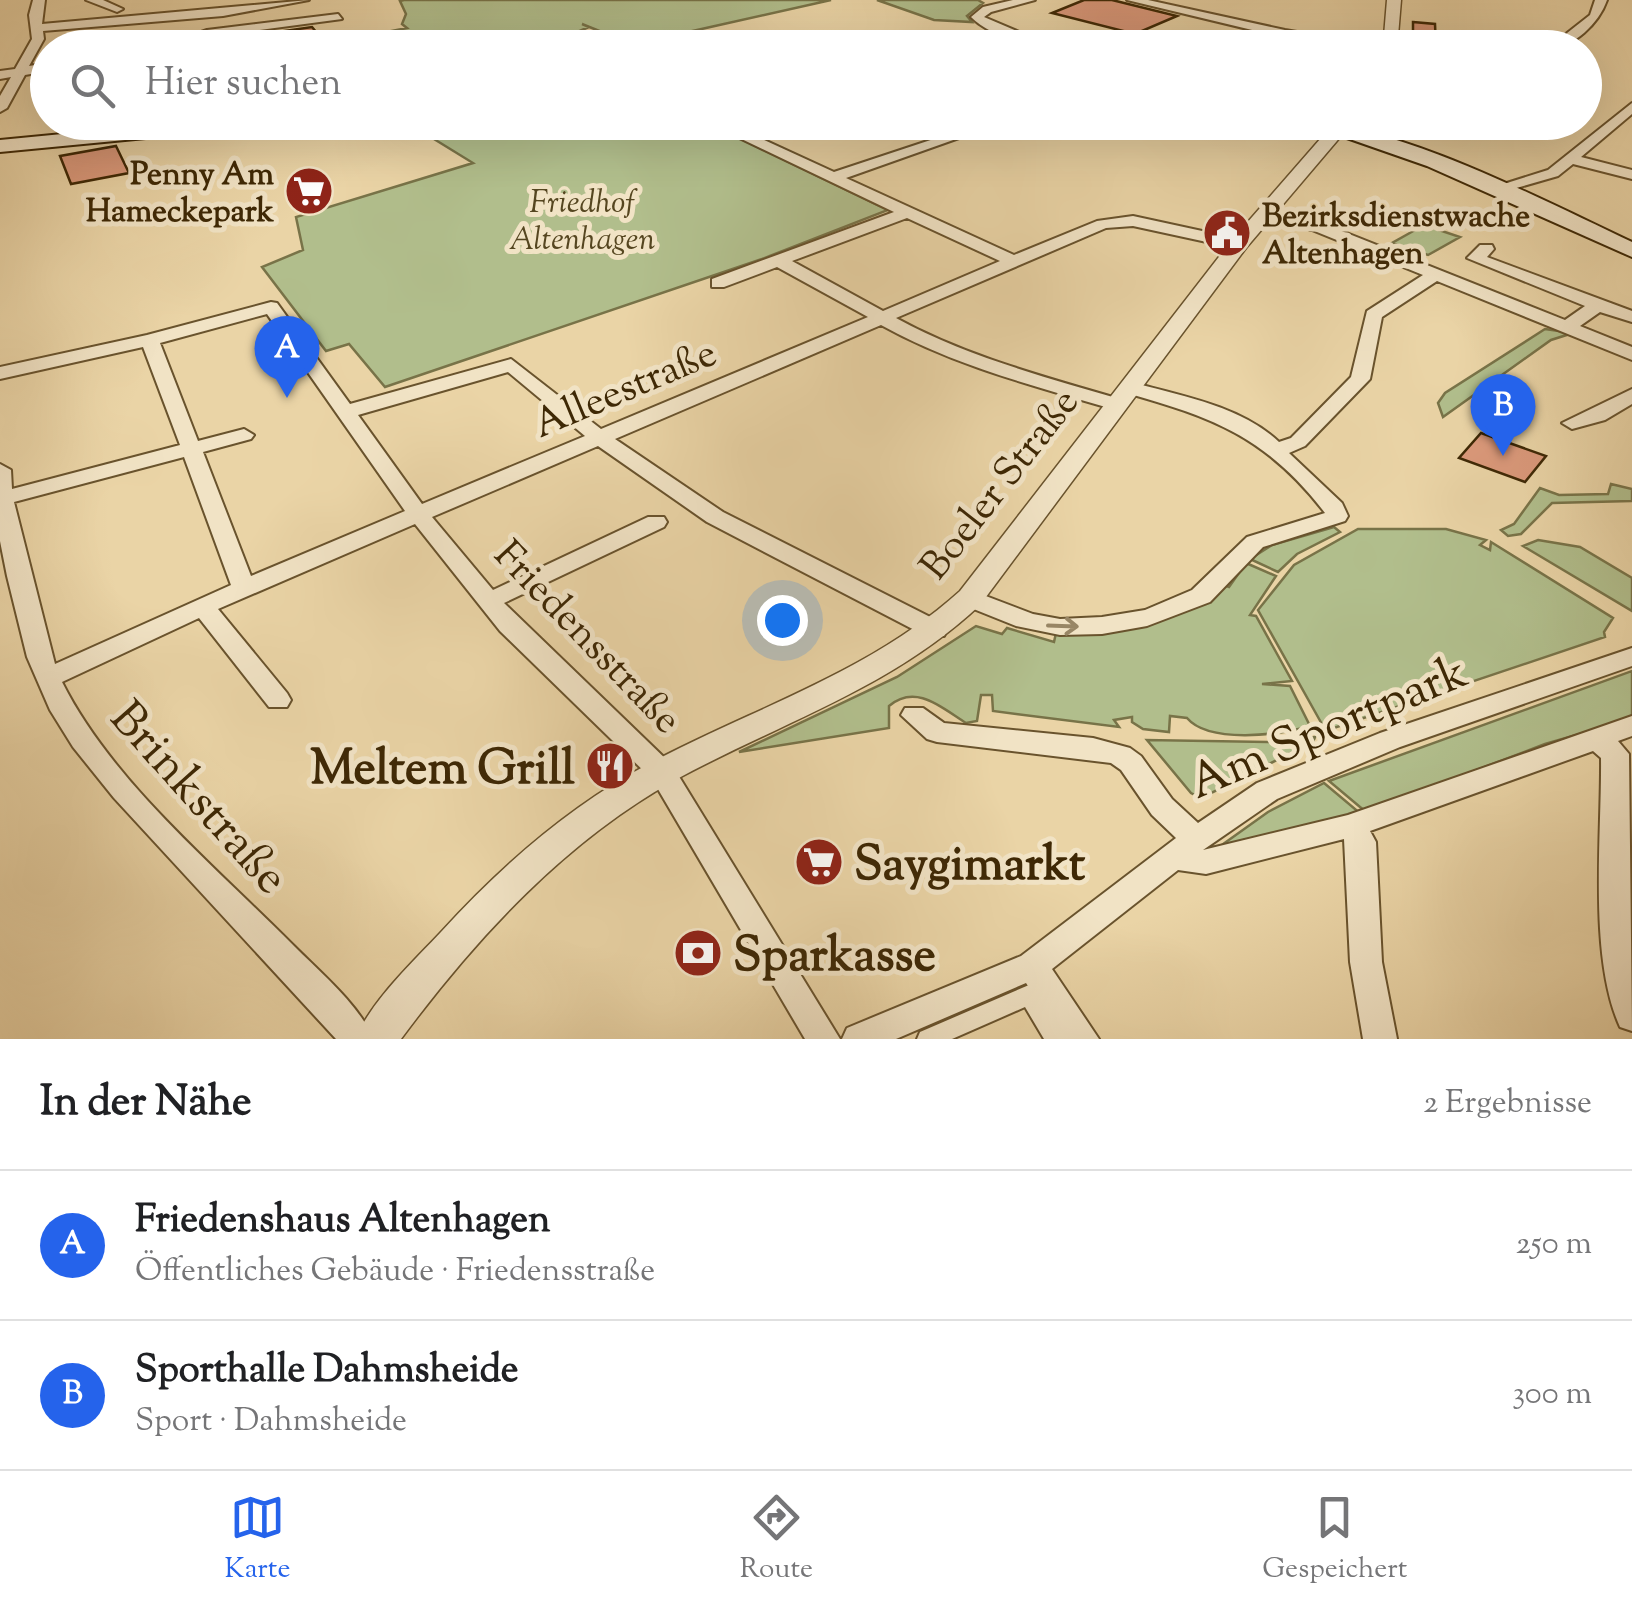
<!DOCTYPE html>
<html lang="de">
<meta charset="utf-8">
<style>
body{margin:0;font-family:"Sorts Mill Goudy",serif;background:#f2f2f2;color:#202124}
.you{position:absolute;left:782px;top:620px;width:35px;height:35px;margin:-25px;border:8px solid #fff;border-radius:50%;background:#1a73e8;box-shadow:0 0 0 15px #1a73e833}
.badge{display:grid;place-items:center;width:65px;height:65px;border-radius:50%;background:#2563eb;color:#fff;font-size:32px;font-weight:700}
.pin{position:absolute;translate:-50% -82px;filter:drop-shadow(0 2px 5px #0008)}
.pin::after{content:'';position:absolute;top:52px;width:35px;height:30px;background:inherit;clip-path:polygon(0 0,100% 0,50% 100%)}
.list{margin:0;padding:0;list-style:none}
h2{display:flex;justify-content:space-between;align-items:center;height:130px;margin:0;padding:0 40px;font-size:42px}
h2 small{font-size:32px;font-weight:400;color:#757577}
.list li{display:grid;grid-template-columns:65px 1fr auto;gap:30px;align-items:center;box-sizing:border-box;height:150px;padding:0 40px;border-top:2px solid #e0e0e0}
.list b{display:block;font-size:38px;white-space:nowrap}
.list p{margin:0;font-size:32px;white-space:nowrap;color:#757577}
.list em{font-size:32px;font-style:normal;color:#757577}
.icon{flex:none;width:55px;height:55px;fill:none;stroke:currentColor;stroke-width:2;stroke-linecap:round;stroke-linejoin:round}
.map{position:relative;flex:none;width:1632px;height:1039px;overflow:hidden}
.search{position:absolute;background:#fff;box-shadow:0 10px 40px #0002;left:30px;right:30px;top:30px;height:110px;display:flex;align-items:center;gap:25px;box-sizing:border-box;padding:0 35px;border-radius:55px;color:#757577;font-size:38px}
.sheet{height:430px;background:#fff}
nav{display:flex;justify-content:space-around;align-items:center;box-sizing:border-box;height:140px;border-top:2px solid #e0e0e0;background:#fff;font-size:28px;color:#757577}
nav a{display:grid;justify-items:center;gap:5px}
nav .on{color:#2563eb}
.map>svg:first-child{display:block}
.green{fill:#b1be8c;stroke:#787348;stroke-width:2.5}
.building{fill:#db997b;stroke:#3e2805;stroke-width:2.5}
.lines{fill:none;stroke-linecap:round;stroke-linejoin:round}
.pedestrian-casing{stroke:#69532d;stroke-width:4}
.minor-casing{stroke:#69532d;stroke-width:4}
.tertiary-casing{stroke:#69532d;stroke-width:3}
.secondary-casing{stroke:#3e2805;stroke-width:4}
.pedestrian{fill:#f1e3c5;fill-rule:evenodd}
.minor{fill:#f1e3c5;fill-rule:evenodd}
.tertiary{fill:#f1e3c5;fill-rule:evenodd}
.secondary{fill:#f1e3c5;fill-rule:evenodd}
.oneway{stroke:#988665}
.labels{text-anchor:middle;stroke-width:10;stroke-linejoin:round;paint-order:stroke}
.far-poi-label{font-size:32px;font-weight:bold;fill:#3e2805;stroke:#f1e3c5;text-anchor:end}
.far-park-label{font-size:32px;font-style:italic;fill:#554620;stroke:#f1e3c5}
.street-label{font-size:40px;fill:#3e2805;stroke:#f1e3c5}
.near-street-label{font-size:48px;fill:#3e2805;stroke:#f1e3c5}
.near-poi-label{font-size:48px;font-weight:bold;fill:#3e2805;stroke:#f1e3c5;text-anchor:start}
</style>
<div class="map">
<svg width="1632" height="1039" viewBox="0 0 1632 1039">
<rect width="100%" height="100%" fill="#ead4a6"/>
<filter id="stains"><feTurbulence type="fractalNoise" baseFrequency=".002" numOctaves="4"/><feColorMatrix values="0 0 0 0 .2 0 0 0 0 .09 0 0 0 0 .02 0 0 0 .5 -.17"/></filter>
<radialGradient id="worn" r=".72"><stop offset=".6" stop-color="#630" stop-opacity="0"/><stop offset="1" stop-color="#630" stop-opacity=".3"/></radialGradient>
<path class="green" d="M404,0H831L666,37L655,47H639L582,24L589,27L575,33L589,47H310L407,28L402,24L406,14L400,1Z
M877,0H978L983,3L967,16L972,22L934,20Z
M408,123H708L888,210L762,259L385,387L349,344L326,351L262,267L303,250L296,217L473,163Z
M1424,225L1460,237L1428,255L1392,243Z
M1545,329L1573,333L1551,340L1443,417L1438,403L1445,393Z
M1611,484L1632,489V501L1552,503L1521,534L1508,536L1501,530L1514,524L1540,488L1559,495L1608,494Z
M1334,527L1340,532L1297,554L1278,572L1250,559L1272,545Z
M1358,529H1446L1486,540L1480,545L1490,550L1491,542L1613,618L1604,632L1605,637L1334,728L1323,726L1258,610L1294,565Z
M1538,540L1580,547L1632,578V611L1523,546Z
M1246,563L1276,576L1250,615L1256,616L1292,681L1262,684L1290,686L1310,726C1280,735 1209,744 1187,718L1170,716L1169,732L1143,729L1132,722V717L1114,720L1119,727L993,711L992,695H981L977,721L966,723C942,708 916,683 889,706V728L739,752L897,677L976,626L1002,634L1007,628L1054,642L1056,633L1094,631L1221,584L1229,587Z
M1632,671V719L1545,744L1366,812L1329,781Z
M1315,737L1313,742L1201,798L1191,793L1147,740L1268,742Z
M1324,783L1361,814L1219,847L1268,812Z"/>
<path class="building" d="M1084,0H1112L1177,16L1135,34L1052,13Z
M1413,22L1435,24L1436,48H1413Z
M312,27L322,39L272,46L264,34Z
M116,146L129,173L71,184L60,156Z
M1481,433L1546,456L1525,482L1459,458Z"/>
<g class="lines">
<g class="pedestrian-casing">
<path id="pedestrian" d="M1029,985L1037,988L1068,1039H1044L1025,1007L952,1039H917L920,1032Z"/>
</g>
<g class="minor-casing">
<path id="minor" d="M33,0H45L42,24L309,0L223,16L43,31L44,39L29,66L48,63V71L25,75L7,108L0,112V96L11,77L0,79V71L15,69L32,39L29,15Z
M86,0H103L123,9L117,12Z
M1013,0H1035L991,12L984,17L1057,48C1031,48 990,36 971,17L983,7Z
M1127,0H1148L1285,30L1393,48H1357L1285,38Z
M1595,0H1607C1599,23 1574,48 1548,48L1590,15Z
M338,14L342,19L208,37L175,48H155L207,30Z
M1632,103V114L1581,157L1632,170V179L1573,164L1558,176L1499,193L1491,188L1548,170Z
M706,122H725L834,172L985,122H1004L846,178L1014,255L1097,221L1133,216L1239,239L1247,244L1239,249L1133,226L1106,228L896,318C967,357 1046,377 1123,400L1126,404L1123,408H1109C1031,385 953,365 881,325L615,439L723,512L944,624L947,630L944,636H926L707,522L598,446L432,517L493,590L648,517H664L667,522L664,527L504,603L672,765L840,1039H805L652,779L500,631L415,524L218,609L287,693L291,700L287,707H269L199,618L62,682C112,782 216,867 294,946C321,973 358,1004 374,1039H336L114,798L73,747L50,710L27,657L7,576L0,541V464L11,470L12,489L180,445L143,347L0,379V367L147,335L271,302L277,303L350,404L511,359L601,429L868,317L777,267L724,287H712V279L894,212ZM907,218L1000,261L883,311L792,261ZM267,314L405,511L251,576L203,452L251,439L254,435L244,429L198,441L160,343ZM508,372L585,436L422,504L358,415ZM184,457L231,585L55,664L14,502Z
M1266,209L1324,224L1565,320L1585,306L1467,258L1480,245H1492L1494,249L1487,257L1632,311V322L1600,312L1580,326L1632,347V360L1437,281L1382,317L1370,379L1305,446L1289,453L1342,503L1348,516L1345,521L1263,547L1210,602L1147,626L1102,634L1060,635L1016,626L961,604L958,598L970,590L1033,614L1060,619L1102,617L1145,610L1192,590L1247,537L1325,513C1266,436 1212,417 1123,392L1120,388L1130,382C1179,395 1241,406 1279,442L1291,438L1351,377L1367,311L1423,275L1312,230L1260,217V211Z
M1632,389V404L1605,420L1572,429L1562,423Z
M1632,648V666L1400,747L1277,799L1203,850L1348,815L1632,716V736L1618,741L1629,754L1632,1031L1620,1027C1588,956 1602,836 1601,758L1593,751L1370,831L1376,842L1382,962L1397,1039H1363L1350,962L1344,839L1206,874L1178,870L1052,969L1099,1039H1063L1026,983L896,1039H842L847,1028L1021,956L1176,838L1152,815L1121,770L1111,763L937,742L927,739L901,715L905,708H923L944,723L1093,738L1130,748L1141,756L1172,799L1198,823L1257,783L1380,733Z"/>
</g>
<g class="tertiary-casing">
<path id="tertiary" d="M1387,0H1401L1397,48H1383Z
M1335,122H1353L1246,248L980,605C892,688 782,722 677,779C565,841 476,938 401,1039H355C373,999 411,964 441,932C502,865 573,803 654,761C759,706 870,672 960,591L1232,240Z"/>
</g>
<g class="secondary-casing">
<path id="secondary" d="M926,36L1001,43L1009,48H820L828,43Z
M187,122H259L250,128L0,152V140Z
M1301,122C1395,122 1544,201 1632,242V257L1427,166Z"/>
</g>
<use href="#pedestrian" class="pedestrian"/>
<use href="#minor" class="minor"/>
<use href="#tertiary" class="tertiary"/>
<use href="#secondary" class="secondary"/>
</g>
<defs><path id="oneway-shaft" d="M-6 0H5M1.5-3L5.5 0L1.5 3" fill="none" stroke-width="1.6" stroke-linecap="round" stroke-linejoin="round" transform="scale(2.5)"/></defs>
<use class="oneway" href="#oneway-shaft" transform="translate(1063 626) rotate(2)"/>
<defs>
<g id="supermarket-disc" transform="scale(2.5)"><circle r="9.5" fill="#8f2418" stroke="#f1e3c5"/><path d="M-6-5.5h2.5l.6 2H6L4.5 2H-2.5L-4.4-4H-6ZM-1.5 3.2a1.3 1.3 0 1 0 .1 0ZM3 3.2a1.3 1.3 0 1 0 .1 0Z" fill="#fff"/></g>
<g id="civic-disc" transform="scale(2.5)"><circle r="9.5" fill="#8f2418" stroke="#f1e3c5"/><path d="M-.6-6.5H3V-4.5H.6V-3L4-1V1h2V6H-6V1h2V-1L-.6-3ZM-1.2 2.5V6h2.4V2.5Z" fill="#fff"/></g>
<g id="restaurant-disc" transform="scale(2.5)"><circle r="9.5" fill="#8f2418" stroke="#f1e3c5"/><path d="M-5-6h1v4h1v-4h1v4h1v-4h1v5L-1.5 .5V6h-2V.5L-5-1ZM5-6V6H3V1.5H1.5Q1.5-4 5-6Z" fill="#fff"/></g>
<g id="bank-disc" transform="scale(2.5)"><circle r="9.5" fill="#8f2418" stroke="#f1e3c5"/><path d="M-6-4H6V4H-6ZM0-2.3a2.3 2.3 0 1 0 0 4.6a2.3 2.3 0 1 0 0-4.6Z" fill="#fff"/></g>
</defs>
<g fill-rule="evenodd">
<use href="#supermarket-disc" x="309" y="191"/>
<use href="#civic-disc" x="1227" y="233"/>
<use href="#restaurant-disc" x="610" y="766"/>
<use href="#supermarket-disc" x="819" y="862"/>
<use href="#bank-disc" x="698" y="953"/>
</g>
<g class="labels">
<g class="far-poi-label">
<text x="274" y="184">Penny Am<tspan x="274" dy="37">Hameckepark</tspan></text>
<text x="1262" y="226" text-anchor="start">Bezirksdienstwache<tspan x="1262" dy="37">Altenhagen</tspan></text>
</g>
<g class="far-park-label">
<text x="582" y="212">Friedhof<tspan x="582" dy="37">Altenhagen</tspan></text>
</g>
<g class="street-label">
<text transform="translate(624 387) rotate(-23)" y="14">Alleestraße</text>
<text transform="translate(998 483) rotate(-52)" y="14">Boeler Straße</text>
<text transform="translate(589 636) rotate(46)" y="14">Friedensstraße</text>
</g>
<g class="near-street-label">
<text transform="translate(1327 725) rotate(-23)" y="17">Am Sportpark</text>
<text transform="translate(201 796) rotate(48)" y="17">Brinkstraße</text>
</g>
<g class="near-poi-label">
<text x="575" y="783" text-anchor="end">Meltem Grill</text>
<text x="854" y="879">Saygimarkt</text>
<text x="733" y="970">Sparkasse</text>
</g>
</g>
<rect width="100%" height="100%" filter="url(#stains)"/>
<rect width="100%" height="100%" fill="url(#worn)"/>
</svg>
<div class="you"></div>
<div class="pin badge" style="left:287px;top:398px">A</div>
<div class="pin badge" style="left:1503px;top:456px">B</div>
<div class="search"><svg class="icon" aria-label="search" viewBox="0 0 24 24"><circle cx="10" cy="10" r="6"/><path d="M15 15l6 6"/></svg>Hier suchen</div>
</div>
<section class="sheet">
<h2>In der Nähe<small>2 Ergebnisse</small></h2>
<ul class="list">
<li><span class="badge">A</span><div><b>Friedenshaus Altenhagen</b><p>Öffentliches Gebäude · Friedensstraße</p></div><em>250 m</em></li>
<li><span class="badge">B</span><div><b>Sporthalle Dahmsheide</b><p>Sport · Dahmsheide</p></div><em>300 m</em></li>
</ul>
</section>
<nav>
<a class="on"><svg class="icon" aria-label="map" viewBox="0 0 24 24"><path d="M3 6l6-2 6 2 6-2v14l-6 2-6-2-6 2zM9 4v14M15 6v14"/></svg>Karte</a>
<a><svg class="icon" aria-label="directions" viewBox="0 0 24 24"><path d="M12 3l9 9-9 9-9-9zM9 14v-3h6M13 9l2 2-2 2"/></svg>Route</a>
<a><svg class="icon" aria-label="saved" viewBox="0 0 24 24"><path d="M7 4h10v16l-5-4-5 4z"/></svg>Gespeichert</a>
</nav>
